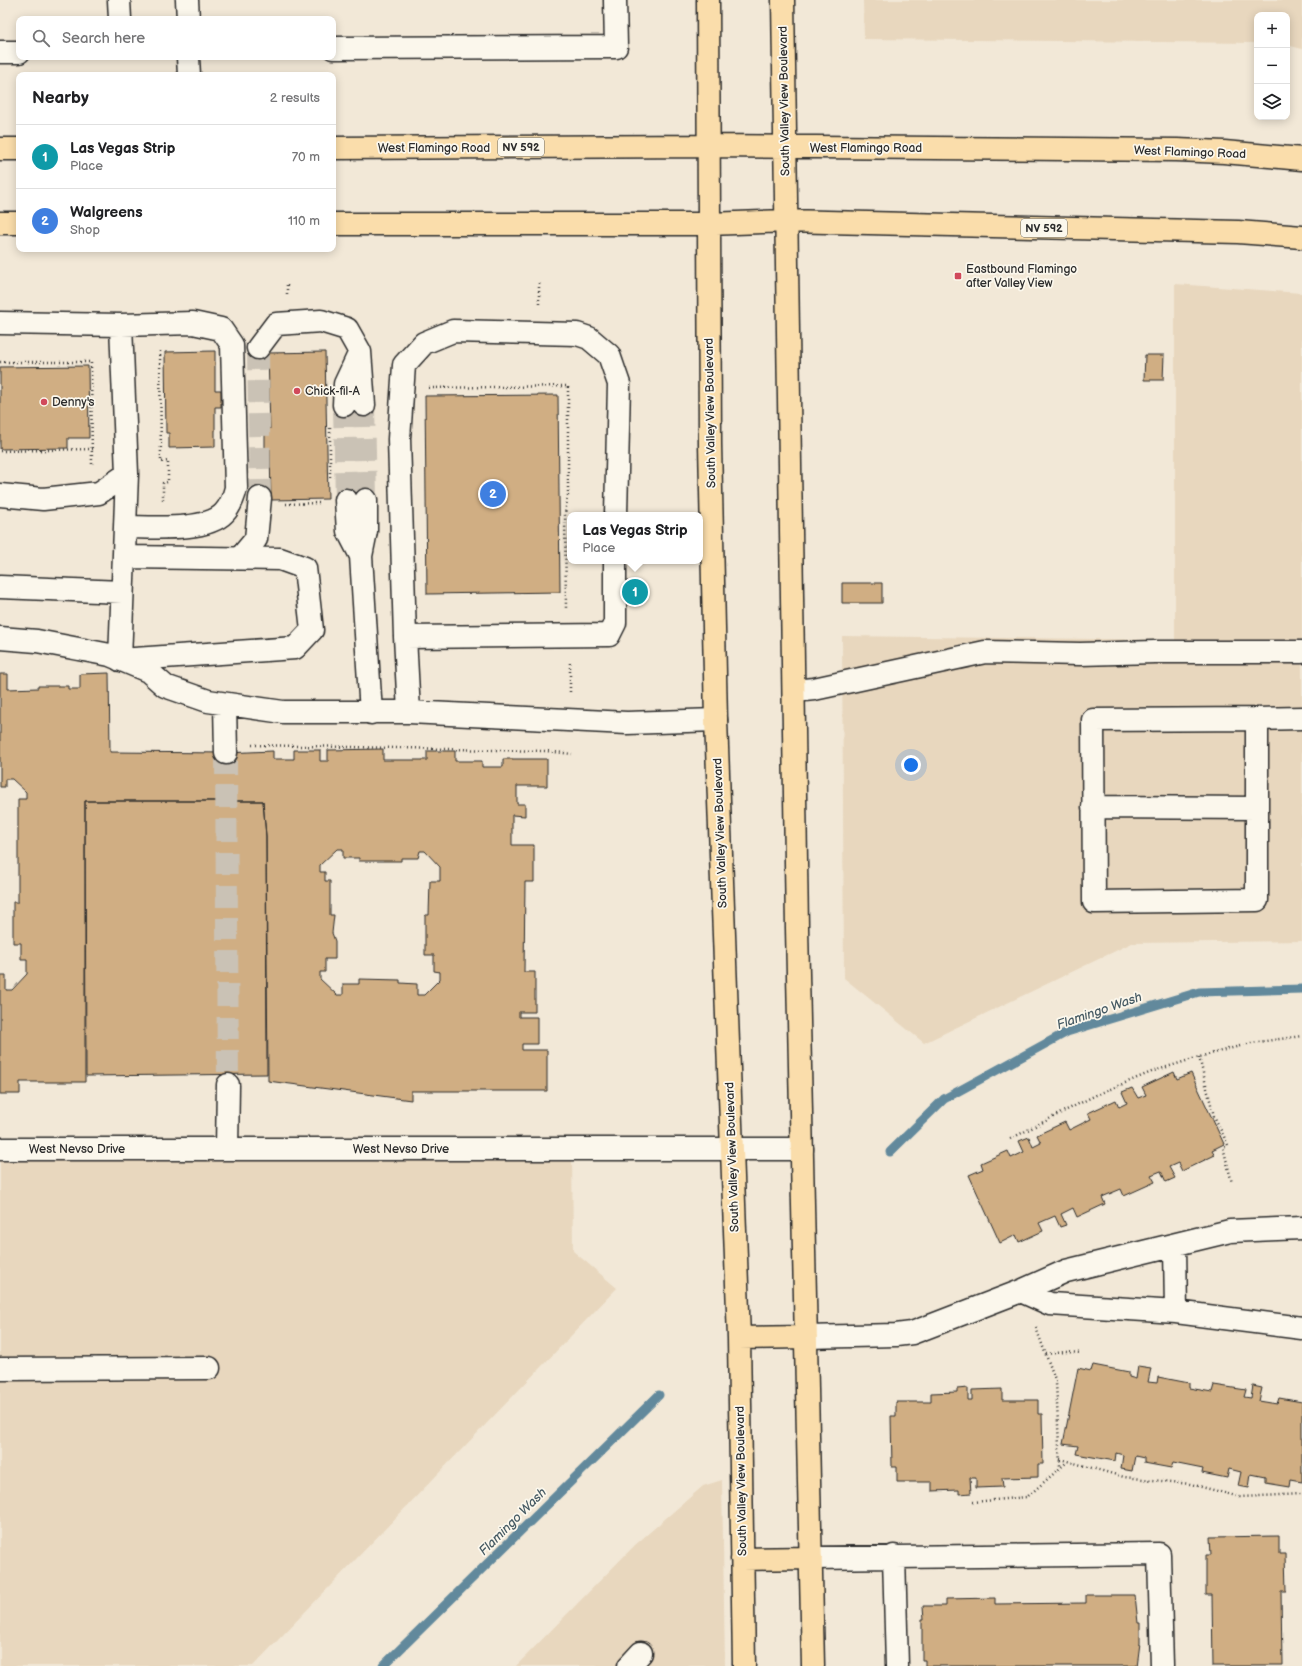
<!DOCTYPE html>
<meta charset="utf-8">
<style>
body{margin:0;font-family:"Balsamiq Sans",sans-serif;background:#f6f6f6;color:#202124}
.controls{position:absolute;right:12px;top:12px;display:grid;overflow:hidden;border-radius:8px;box-shadow:0 2px 10px #0003}
.controls button{width:36px;height:36px;display:grid;place-items:center;padding:0;border:0;border-bottom:1px solid #e0e0e0;background:#fff;color:#202124;font:20px sans-serif}
.you{position:absolute;left:911px;top:765px;width:14px;height:14px;margin:-10px;border:3px solid #fff;border-radius:50%;background:#1a73e8;box-shadow:0 0 0 6px #1a73e833}
.badge{display:grid;place-items:center;width:26px;height:26px;border-radius:50%;background:#2563eb;color:#fff;font-size:13px;font-weight:700}
.pin{position:absolute;translate:-50% -50%;border:2px solid #fff;box-shadow:0 1px 4px #0006}
.popup{position:absolute;left:567px;top:512px;width:136px;height:52px;box-sizing:border-box;display:grid;place-content:center;border-radius:8px;background:#fff;filter:drop-shadow(0 1px 3px #0005);font-size:13px;white-space:nowrap;color:#757577}
.popup b{font-size:15px;color:#202124}
.popup::after{content:'';position:absolute;left:50%;top:100%;margin-left:-8px;border:8px solid transparent;border-top-color:#fff}
.list{margin:0;padding:0;list-style:none}
h2{display:flex;justify-content:space-between;align-items:center;height:52px;margin:0;padding:0 16px;font-size:17px}
h2 small{font-size:13px;font-weight:400;color:#757577}
.list li{display:grid;grid-template-columns:26px 1fr auto;gap:12px;align-items:center;box-sizing:border-box;height:64px;padding:0 16px;border-top:1px solid #e0e0e0}
.list b{display:block;font-size:15px;white-space:nowrap}
.list p{margin:0;font-size:13px;white-space:nowrap;color:#757577}
.list em{font-size:13px;font-style:normal;color:#757577}
.icon{flex:none;width:22px;height:22px;fill:none;stroke:currentColor;stroke-width:2;stroke-linecap:round;stroke-linejoin:round}
.map{position:relative;flex:none;width:1302px;height:1666px;overflow:hidden}
.search{position:absolute;background:#fff;box-shadow:0 2px 10px #0003;left:16px;top:16px;width:320px;height:44px;display:flex;align-items:center;gap:10px;box-sizing:border-box;padding:0 14px;border-radius:8px;color:#757577;font-size:15px}
.panel{position:absolute;background:#fff;box-shadow:0 2px 10px #0003;left:16px;top:72px;width:320px;height:180px;border-radius:8px}
.map>svg:first-child{display:block}
.built{fill:#e8d7be}
.lines{fill:none;stroke-linecap:round;stroke-linejoin:round}
.stream{stroke:#62899c;stroke-width:9}
.building{fill:#d0ae83;stroke:#2b2b2b;fill-rule:evenodd}
.minor-tunnel{stroke:#cac2b5;stroke-width:22;stroke-dasharray:22 11;stroke-linecap:butt}
.minor-casing{stroke:#2b2b2b;stroke-width:25}
.major-casing{stroke:#2b2b2b;stroke-width:25}
.path{stroke:#2b2b2b;stroke-width:2.5;stroke-dasharray:1 3;stroke-linecap:butt}
.minor{stroke:#fbf7ec;stroke-width:22}
.major{stroke:#faddab;stroke-width:22}
.poi-dot{fill:#d1495b;stroke:#fbf7ec;stroke-width:1.5}
.labels{text-anchor:middle;stroke-width:3.5;stroke-linejoin:round;paint-order:stroke}
.shield{fill:#fbf7ec;stroke:#696865;stroke-width:1}
.shield-label{font-size:11px;font-weight:bold;fill:#2b2b2b}
.street-label{font-size:12px;fill:#2b2b2b;stroke:#fbf7ec}
.poi-label{font-size:12px;fill:#2b2b2b;stroke:#fbf7ec;text-anchor:start}
.water-label{font-size:13px;font-style:italic;fill:#465a63;stroke:#fbf7ec}
</style>
<div class="map">
<svg width="1302" height="1666" viewBox="0 0 1302 1666">
<rect width="100%" height="100%" fill="#f2e8d7"/>
<filter id="ink" filterUnits="userSpaceOnUse"><feTurbulence type="fractalNoise" baseFrequency=".025" numOctaves="2"/><feDisplacementMap in="SourceGraphic" scale="8" xChannelSelector="R" yChannelSelector="G"/><feConvolveMatrix kernelMatrix="1 2 1 2 8 2 1 2 1" color-interpolation-filters="sRGB"/></filter>
<g filter="url(#ink)">
<path class="built" d="M863,0H1302V49L1287,45V15H1257V43L864,39Z
M1175,284L1302,293V941L1132,943L924,1043L844,978L842,636L1175,640Z
M0,1149L572,1150L573,1251L617,1288L253,1666H0Z
M722,1480L725,1666H516L635,1545L703,1486Z"/>
<g class="lines">
<path class="stream" d="M890,1152L944,1099L1067,1032L1199,992L1302,989
M383,1666L659,1395"/>
</g>
<path class="building" d="M215,351V390H221V407H215V447L169,448V433H166L165,352Z
M325,352L328,499L271,500L270,449H265V429H270L268,353Z
M1145,355H1164L1163,380H1144Z
M88,366L89,438H68V448L0,449V367Z
M558,395L560,592L427,594L425,396Z
M842,583H882V603H842Z
M109,673L110,752L226,753L273,751V759H294V750H320V761H328V750L383,749V760H427V751H455V761H482V767H503V759H547V786H517V804H525V816L512,815V845H534V882H525L524,972H535V1012H519V1017H537V1044H522V1050H547V1091H411V1100L268,1081L266,836L263,801H85V1082H20V1094H0V976H6V990H12L27,974V959H21V943H13V902H18V799H26V792L12,779H5V787H0V674H8V689L38,688V686H68V689H80V674ZM337,849H343V858H359V861H401V858H418L420,851H425L440,867V881H430L429,915H425V955H434V971L440,972V979L424,995H417V984L400,983V980L359,979V984H343V995H337L320,979V972H325V959H335V941L332,933L334,915H330V881H325V872H320V865Z
M85,801H263L266,836L267,1074L86,1076Z
M1174,1072L1177,1079L1191,1073L1224,1144L1212,1150L1215,1155L1182,1171L1178,1163L1169,1167L1175,1178L1166,1182L1161,1171L1151,1175L1155,1182L1124,1196L1121,1189L1102,1197L1105,1204L1077,1217L1073,1208L1061,1214L1066,1225L1060,1227L1055,1216L1039,1223L1043,1231L1019,1242L1016,1235L1000,1243L969,1175L983,1169L981,1163L1008,1151L1011,1158L1024,1152L1019,1141L1029,1137L1033,1147L1041,1143L1037,1135L1065,1122L1069,1130L1091,1119L1088,1113L1116,1100L1119,1107L1127,1103L1122,1092L1132,1088L1138,1098L1146,1095L1142,1087Z
M1093,1365L1129,1372V1377L1136,1379L1138,1366L1151,1368L1148,1382L1157,1383L1158,1377L1189,1383V1388L1212,1392L1214,1385L1246,1390L1244,1397L1251,1398L1253,1386L1262,1388L1259,1401L1277,1404L1279,1398L1302,1402V1482L1291,1480L1290,1487L1266,1483V1477L1251,1474L1249,1488L1238,1486L1241,1472L1229,1469L1227,1478L1202,1473L1203,1469L1173,1463L1171,1468L1144,1463V1458L1135,1456L1132,1471L1121,1469L1123,1455L1116,1453L1115,1461L1076,1454L1078,1446L1063,1444L1078,1368L1091,1371Z
M968,1388V1400H972V1390L1002,1389V1400H1038V1414H1042L1043,1464H1038V1477L1002,1478L1003,1487L976,1488V1478H970L971,1493L959,1494V1490L932,1491V1482H897V1467H892L891,1416H896V1402H931V1393L957,1392V1389Z
M1279,1536V1554H1285L1286,1591H1281L1282,1666H1213L1212,1595H1206V1555H1211L1210,1537Z
M1086,1595H1135L1138,1623H1140V1643L1137,1666H925V1660H922V1619H924L923,1606H946V1599L995,1598V1604L1086,1603Z"/>
<g class="lines">
<path class="minor-tunnel" d="M258,348L260,498
M344,405L346,500
M364,405L366,500
M226,753L228,1085"/>
<g class="minor-casing">
<path id="minor" d="M119,0L120,19
M187,0L188,19
M333,48L616,47L615,0
M0,52H19
M188,57L189,75
M0,323L121,325L127,474L99,493L43,499L0,495
M121,325L193,323L221,329L232,345L236,488C234,496 231,506 224,513C206,532 151,527 125,527
M258,348L276,324L321,321L347,329L360,352L364,405
M344,405L345,384L360,352
M346,500L348,531L361,556
M366,500V531L361,556L371,713
M124,557L280,559L305,568L312,630L295,648L120,660L127,474
M240,558L256,539L260,498
M0,587L122,592
M405,637L609,635L615,623V561
M0,638L37,641L110,655L148,671L165,686L208,701L283,712H409L627,723L716,720
M794,691L814,689L985,652L1080,654L1155,652H1302
M225,704L226,753
M409,712L405,637L399,439L404,365L424,343L453,331L577,334L589,338L609,355L619,384L616,515
M1257,719L1093,720L1094,902L1257,900V719L1302,718
M1093,807L1257,808
M0,1149H802
M227,1149L228,1085
M1175,1245L1176,1312
M1021,1291L1050,1304L1176,1312L1302,1328
M806,1337L896,1335L912,1333L1021,1291L1066,1271L1230,1231L1302,1228
M0,1369L209,1368
M894,1556L897,1666
M811,1558L1159,1554L1162,1666
M629,1666L641,1653"/>
</g>
<g class="major-casing">
<path id="major" d="M708,0L710,444L716,720L739,1338L744,1666
M783,0L797,928L813,1666
M333,148L709,146L1177,150L1224,152L1302,159
M0,149H19
M0,223H19
M333,224H709L786,221L1238,232L1302,237
M739,1338L806,1337
M742,1559L811,1558"/>
</g>
<path class="path" d="M539,283V307
M287,285V297
M160,351L161,462L168,461V482L163,483V501
M0,362H91L92,465
M429,388L568,386V495L565,513L566,608
M330,428V479
M0,451L93,449
M286,504L319,503
M570,663V693
M252,745L546,751L572,754
M1199,1057L1214,1116L1228,1145L1223,1147L1232,1183
M1010,1139L1096,1095L1154,1071L1199,1057L1251,1043L1302,1036
M1036,1328L1056,1382L1060,1468
M1046,1354L1065,1352L1081,1353
M1060,1459L1124,1477L1190,1484L1240,1497L1302,1494
M973,1502L1027,1497L1067,1462"/>
<use href="#minor" class="minor"/>
<use href="#major" class="major"/>
</g>
</g>
<g class="poi-dot">
<rect x="954" y="272" width="8" height="8" rx="2"/>
<circle cx="297" cy="391" r="4"/>
<circle cx="44" cy="402" r="4"/>
</g>
<g class="labels">
<g class="shield">
<rect x="498" y="138" width="46" height="18" rx="3"/>
<rect x="1021" y="219" width="46" height="18" rx="3"/>
</g>
<g class="shield-label">
<text x="521" y="151">NV 592</text>
<text x="1044" y="232">NV 592</text>
</g>
<g class="street-label">
<text transform="translate(784 101) rotate(-91)" y="4">South Valley View Boulevard</text>
<text x="434" y="152">West Flamingo Road</text>
<text x="866" y="152">West Flamingo Road</text>
<text transform="translate(1190 152) rotate(2)" y="4">West Flamingo Road</text>
<text transform="translate(710 413) rotate(-91)" y="4">South Valley View Boulevard</text>
<text transform="translate(720 833) rotate(-92)" y="4">South Valley View Boulevard</text>
<text x="77" y="1153">West Nevso Drive</text>
<text x="401" y="1153">West Nevso Drive</text>
<text transform="translate(732 1157) rotate(-92)" y="4">South Valley View Boulevard</text>
<text transform="translate(741 1481) rotate(-91)" y="4">South Valley View Boulevard</text>
</g>
<g class="poi-label">
<text x="966" y="273">Eastbound Flamingo<tspan x="966" dy="14">after Valley View</tspan></text>
<text x="305" y="395">Chick-fil-A</text>
<text x="52" y="406">Denny's</text>
</g>
<g class="water-label">
<text transform="translate(1099 1010) rotate(-19)" y="5">Flamingo Wash</text>
<text transform="translate(512 1521) rotate(-45)" y="5">Flamingo Wash</text>
</g>
</g>
</svg>
<div class="controls">
<button>+</button>
<button>−</button>
<button><svg class="icon" aria-label="layers" viewBox="0 0 24 24"><path d="M12 4l9 5-9 5-9-5zM3 14l9 5 9-5"/></svg></button>
</div>
<div class="you"></div>
<div class="pin badge" style="left:635px;top:592px;background:#0f9aa8">1</div>
<div class="popup"><b>Las Vegas Strip</b>Place</div>
<div class="pin badge" style="left:493px;top:494px;background:#3f7fe0">2</div>
<div class="search"><svg class="icon" aria-label="search" viewBox="0 0 24 24"><circle cx="10" cy="10" r="6"/><path d="M15 15l6 6"/></svg>Search here</div>
<section class="panel">
<h2>Nearby<small>2 results</small></h2>
<ul class="list">
<li><span class="badge" style="background:#0f9aa8">1</span><div><b>Las Vegas Strip</b><p>Place</p></div><em>70 m</em></li>
<li><span class="badge" style="background:#3f7fe0">2</span><div><b>Walgreens</b><p>Shop</p></div><em>110 m</em></li>
</ul>
</section>
</div>
